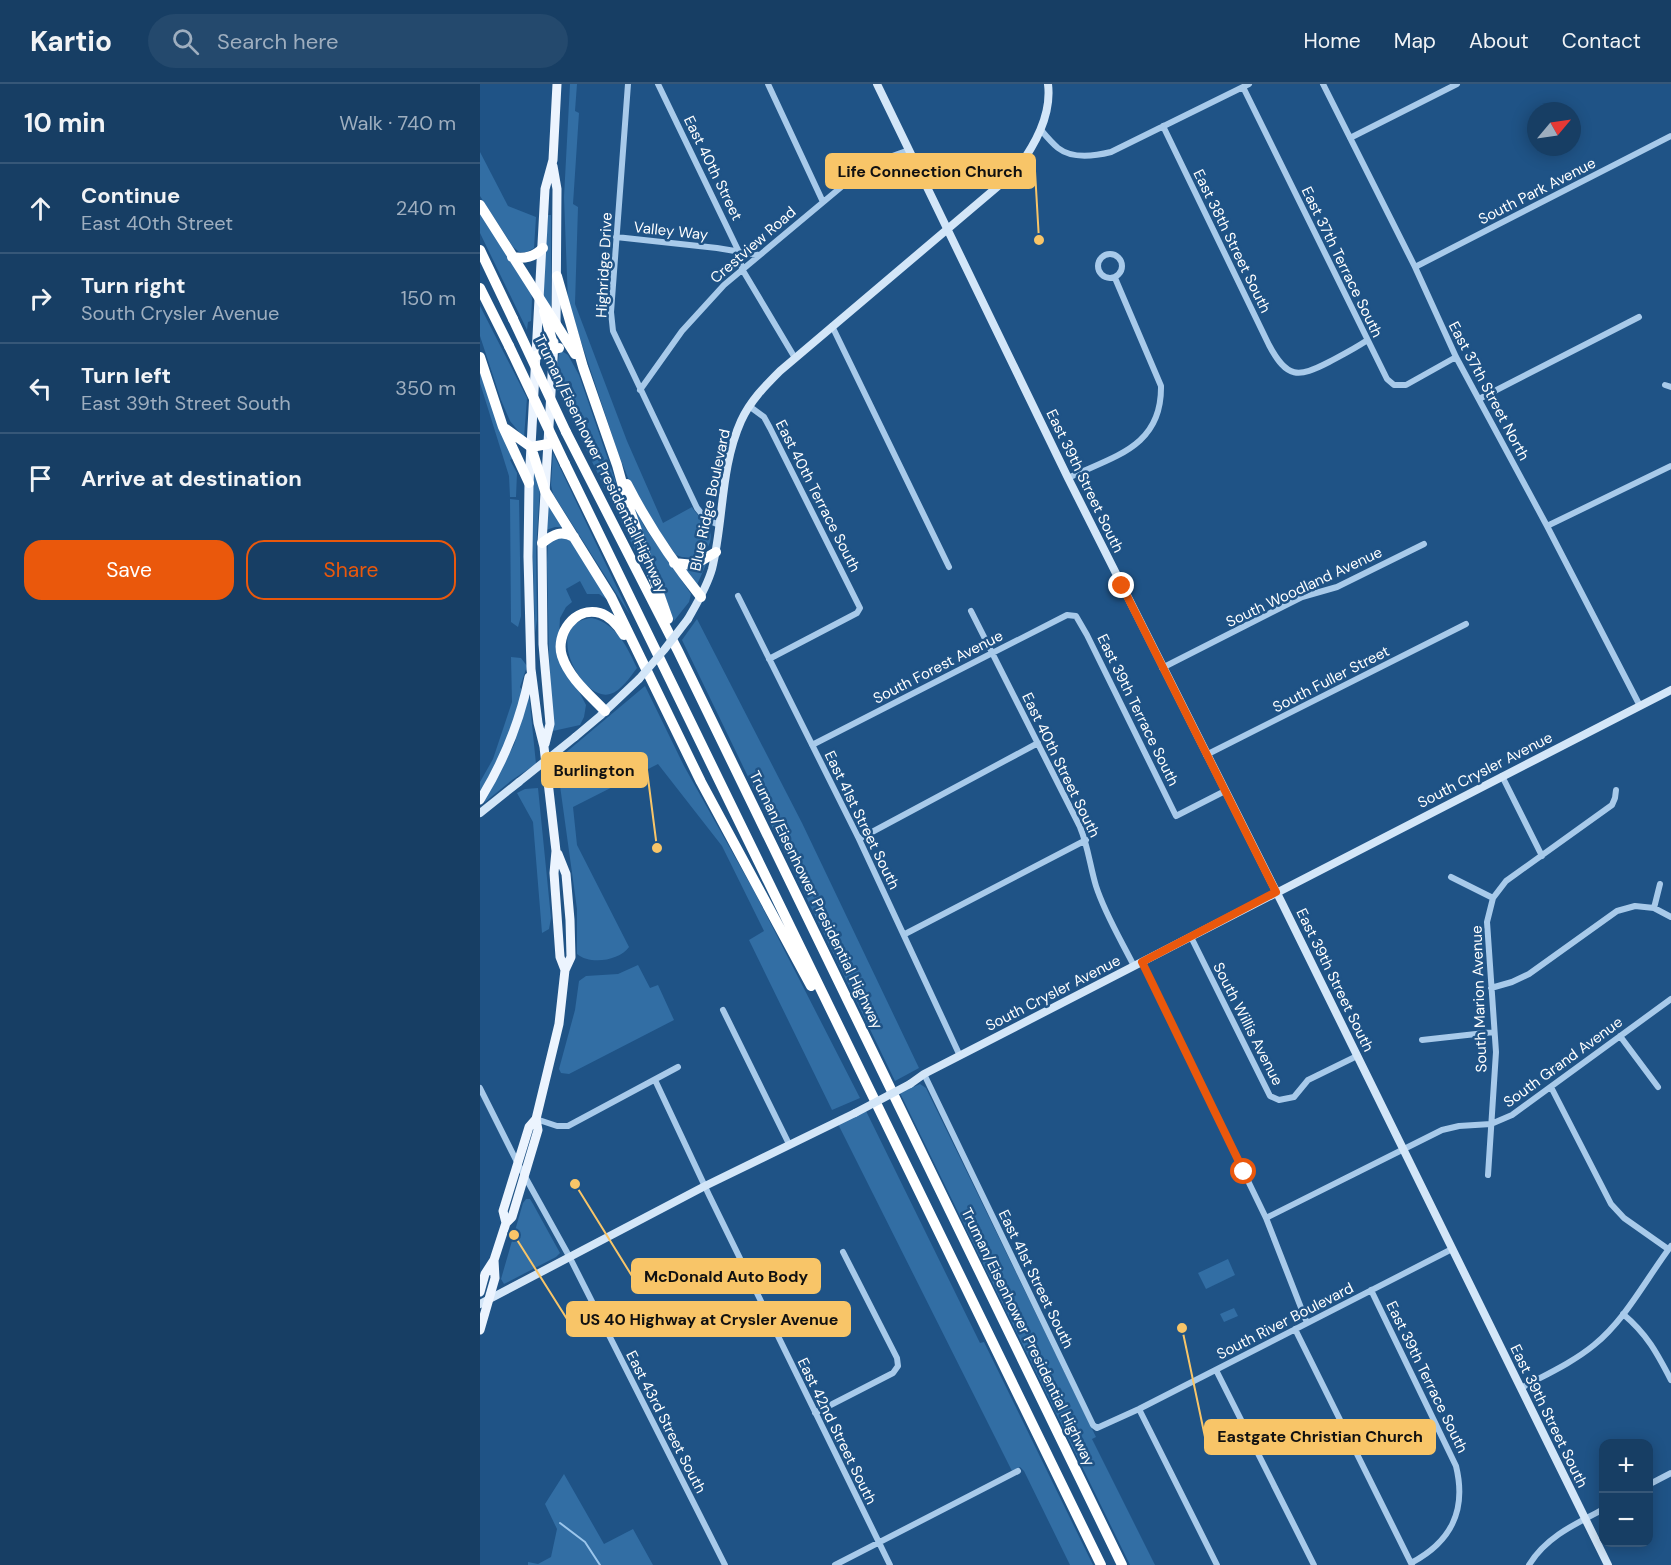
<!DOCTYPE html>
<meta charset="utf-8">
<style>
body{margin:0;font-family:"DM Sans",sans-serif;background:#24496d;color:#f1f3f6}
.controls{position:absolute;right:18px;bottom:18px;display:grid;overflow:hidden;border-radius:12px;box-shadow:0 3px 15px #0003}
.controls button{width:54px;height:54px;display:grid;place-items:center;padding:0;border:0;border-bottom:2px solid #365778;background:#173e64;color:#f1f3f6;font:30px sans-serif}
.compass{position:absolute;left:1047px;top:18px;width:54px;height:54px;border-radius:50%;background:#173e64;box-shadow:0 3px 15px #0003;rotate:61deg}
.stop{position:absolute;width:18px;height:18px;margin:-14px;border:4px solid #ea580c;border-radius:50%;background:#fff}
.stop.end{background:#ea580c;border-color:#fff;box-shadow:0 2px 6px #0008}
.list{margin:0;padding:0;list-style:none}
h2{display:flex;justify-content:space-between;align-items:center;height:78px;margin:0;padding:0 24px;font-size:26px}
h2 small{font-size:20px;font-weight:400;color:#9eaebf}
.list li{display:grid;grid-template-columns:39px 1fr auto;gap:18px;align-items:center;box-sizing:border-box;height:90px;padding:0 24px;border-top:2px solid #365778}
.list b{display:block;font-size:22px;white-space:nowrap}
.list p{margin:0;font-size:20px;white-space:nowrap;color:#9eaebf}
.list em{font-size:20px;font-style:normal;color:#9eaebf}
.actions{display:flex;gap:12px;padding:18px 24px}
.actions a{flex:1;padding:14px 0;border:2px solid #ea580c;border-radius:18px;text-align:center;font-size:21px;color:#ea580c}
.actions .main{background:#ea580c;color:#fff}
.icon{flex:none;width:33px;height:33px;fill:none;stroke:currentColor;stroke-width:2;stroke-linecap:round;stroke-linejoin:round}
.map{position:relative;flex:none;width:1191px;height:1481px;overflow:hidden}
header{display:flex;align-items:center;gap:36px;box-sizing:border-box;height:84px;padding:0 30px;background:#173e64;border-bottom:2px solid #365778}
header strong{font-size:28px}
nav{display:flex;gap:33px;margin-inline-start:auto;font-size:21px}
.search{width:420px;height:54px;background:#24496d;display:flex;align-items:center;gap:15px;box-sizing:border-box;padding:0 21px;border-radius:33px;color:#9eaebf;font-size:22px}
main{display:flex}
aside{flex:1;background:#173e64}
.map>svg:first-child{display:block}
.green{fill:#326ea4}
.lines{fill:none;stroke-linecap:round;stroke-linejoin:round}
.stream{stroke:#9bc6ec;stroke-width:2}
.street{stroke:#a8caea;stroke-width:6}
.secondary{stroke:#d3e6f8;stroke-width:8}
.primary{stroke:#ecf4fe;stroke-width:9}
.highway{stroke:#fff;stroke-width:10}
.secondary-bridge{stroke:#d3e6f8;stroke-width:8}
.highway-bridge{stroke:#fff;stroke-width:10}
.route{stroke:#ea580c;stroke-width:8}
.labels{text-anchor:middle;stroke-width:5;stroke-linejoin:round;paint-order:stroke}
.street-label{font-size:15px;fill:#fff;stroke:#1f5386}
.leader{fill:none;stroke:#f8c568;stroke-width:2}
.callout-dot{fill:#f8c568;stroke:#1f5386;stroke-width:2}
.callout{fill:#f8c568;stroke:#f8c568;stroke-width:2}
.callout-label{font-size:16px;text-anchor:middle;font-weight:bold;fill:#111}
</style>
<header>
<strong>Kartio</strong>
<div class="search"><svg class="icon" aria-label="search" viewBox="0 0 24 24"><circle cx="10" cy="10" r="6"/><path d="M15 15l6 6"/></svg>Search here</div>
<nav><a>Home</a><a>Map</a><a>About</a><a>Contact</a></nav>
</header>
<main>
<aside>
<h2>10 min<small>Walk · 740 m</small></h2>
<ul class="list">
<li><svg class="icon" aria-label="ahead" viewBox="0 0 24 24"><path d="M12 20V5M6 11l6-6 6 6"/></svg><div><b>Continue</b><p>East 40th Street</p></div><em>240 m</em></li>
<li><svg class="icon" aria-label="right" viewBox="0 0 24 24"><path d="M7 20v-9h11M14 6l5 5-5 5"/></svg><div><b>Turn right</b><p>South Crysler Avenue</p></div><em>150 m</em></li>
<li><svg class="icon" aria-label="left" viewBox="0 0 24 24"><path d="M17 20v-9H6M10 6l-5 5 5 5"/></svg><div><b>Turn left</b><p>East 39th Street South</p></div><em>350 m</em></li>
<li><svg class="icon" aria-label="arrive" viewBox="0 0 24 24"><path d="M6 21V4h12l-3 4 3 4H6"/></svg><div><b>Arrive at destination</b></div></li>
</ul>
<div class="actions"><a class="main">Save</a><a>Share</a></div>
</aside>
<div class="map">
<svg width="1191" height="1481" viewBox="0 0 1191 1481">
<rect width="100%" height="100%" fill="#1f5386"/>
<path class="green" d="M90,0H97L95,27L99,29L93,120L98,123L95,220L147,357L183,439L212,423C215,429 229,442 230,446C235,467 214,479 196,471L160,419L148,394L138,369L88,218L84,113Z
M0,68L28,122L56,133L54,164L47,168H39L33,163L0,112Z
M0,128L51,208L52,215L51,237L48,238L47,246L0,149Z
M68,131H71V227L63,213Z
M0,222L47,314L44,354L30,337L21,316L0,252Z
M82,267L88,271L99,291L165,483H163L75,301L79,270Z
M0,289L34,374L30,376L37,389L36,413H30L29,392L0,299Z
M73,369L150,531L73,410L71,401Z
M56,378L60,403L56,467L57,536L55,549L51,407Z
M146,404L164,442L211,510L209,518L194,537Z
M30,415L39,416L41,532L38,543L31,538Z
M68,416L86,443H75L66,446Z
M78,452L90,456L128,516L119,510H107L100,497L86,505L92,518L86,523L80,534L79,551L80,571L106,621L104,633L100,641L73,647L69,570L67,478L68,460Z
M227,478L217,501L203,483Z
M112,534C137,540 147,563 157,584C150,593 141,607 130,610C102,619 60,538 112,534Z
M217,535L322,739L439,984L415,997L202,556Z
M31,573L41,574L47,582L40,603L42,606L34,643L0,710V698L13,675L32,618Z
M165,602L204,682L274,807L380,1014L352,1026L269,856L284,847L242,762L178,680L93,723L97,761L149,863C139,877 110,881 97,870V825L77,680L84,670Z
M49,611L56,680L32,696L5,718L3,716L34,661Z
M58,704L71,834L69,845L62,849L53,738L37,709L45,705Z
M158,881L170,904L178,901L194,936L89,990L81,989L79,985L95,926L99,897L106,892L138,890Z
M440,1000L446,1004L616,1353L612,1355L675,1481H650L420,1009Z
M386,1027L500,1259L504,1258L613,1481H590L544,1387L540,1383L532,1387L358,1040Z
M46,1115H50L53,1120L80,1169L76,1173L24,1200L21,1195L43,1119Z
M748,1175L755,1191L726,1205L718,1189Z
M754,1224L758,1232L744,1238L740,1230Z
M84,1390L124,1460L153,1445L173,1481H48V1478L58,1480L71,1473L77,1445L65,1420Z"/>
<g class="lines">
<path class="stream" d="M80,1439L105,1458L120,1481"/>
<path class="street" d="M148,0L131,228L133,247L217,424L226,435L239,441
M178,0L259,168L262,185L315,274
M288,0L343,118
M843,0L935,183L976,273L1067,442L1160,622
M763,3L907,295L914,301H926L976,273
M683,42L789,261C807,295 818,294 849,278C862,271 874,265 886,257
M561,46C566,52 572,59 578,64C592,75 615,72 631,68L769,0
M870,54L977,0
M136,153L237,164L279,171
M618 182a12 12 0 1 1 24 0a12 12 0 1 1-24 0Z
M935,183L1191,52
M352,242L469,483
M1185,301L1191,303
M160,306L202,247L244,201L372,94L404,75L429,66
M999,315L1159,233
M269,322L284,333L290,344L380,524L377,529L289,575
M588,394C634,372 682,363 681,302L635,194
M1067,442L1191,382
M258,512L379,755L480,972
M491,527L600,743C608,762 610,782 616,802C625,830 641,856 654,882
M682,584L822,513L857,503L944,460
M332,661L587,531L596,532L607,551L696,732L745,707
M726,671L986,540
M1022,692L1062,772
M379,755L558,659
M971,793L1013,814
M1174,824L1180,800
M425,850L606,756
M711,853L790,1012L799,1016L814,1013L828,996L877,972
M662,878L786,1134L827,1239
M1011,904L1032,898L1049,890L1137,827L1155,822L1174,824L1191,833
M243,926L309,1060
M1140,952L1178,1003
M942,956L1014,948
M444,990L613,1341L617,1344L659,1325L972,1165
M175,996L229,1111L410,1481
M1071,1003L1131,1120L1144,1134L1188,1165
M0,1004L38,1080L89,1172L245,1481
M56,1035L77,1042H88L198,983
M1008,1091L1016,968L1007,838L1013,814L1026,797L1132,721L1135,714L1136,706
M786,1134L962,1046L979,1042L1011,1040L1032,1031L1191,915
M891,1206L976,1382C987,1427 971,1458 931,1479
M1143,1230C1167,1250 1177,1269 1191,1296
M815,1245L932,1481
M736,1286L834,1481
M1041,1304C1065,1291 1092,1279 1114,1261C1146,1235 1166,1195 1191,1162
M659,1325L737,1481
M335,1329L413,1289L418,1282L417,1274L363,1168
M1168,1401L1191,1389
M355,1481L538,1387
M1049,1481C1066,1453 1095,1440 1124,1425"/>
<path class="secondary" d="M397,0L588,394L802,819L1128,1481
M208,535C217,519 227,503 232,485C244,437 240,384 261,337C270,317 285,302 300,287L536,87C554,62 572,32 568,0
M95,653L120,632L159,595
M0,729L39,698
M430,1000L444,990L1191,606
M0,1220L225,1102L375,1029"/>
<path class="primary" d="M77,0L73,76L65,105L49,399L48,473L51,585L58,639L64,663L76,767L74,789L80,873L85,886
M73,82L77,105L76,242
M65,660L70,640L63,560L62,459L74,258
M0,716C24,677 40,638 49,593
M26,1139L32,1133L58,1046L56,1035L79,940L85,886L91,873L90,836L86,790L78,770
M0,1208L5,1190L14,1176L26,1139L23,1127L49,1043L56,1035
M0,1246L15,1194L14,1176"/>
<path class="highway" d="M0,121L95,270
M0,166L33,235
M32,173C45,175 54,173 63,164
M77,192L103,283L137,381L148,421L188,535
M0,204L29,262
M64,227L74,264
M56,272L66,267L79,264
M0,273L23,343L49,399
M26,345L51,363L68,360
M86,348L198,567L642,1481
M51,363L65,407L131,513L221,698L331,902
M85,380L621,1481
M147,400C168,441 192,477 221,513
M62,459C74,450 81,446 94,453
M194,479L214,481L236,468
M125,627C110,611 89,594 82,572C75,550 95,522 120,529C130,532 139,543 144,551"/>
<path class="secondary-bridge" d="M159,595L184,566L208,535
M39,698L95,653
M375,1029L430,1000"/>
<path class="highway-bridge" d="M33,235L86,348
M29,262L85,380"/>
</g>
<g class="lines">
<path class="route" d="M642,502L796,808L662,878L764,1088"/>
</g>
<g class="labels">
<g class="street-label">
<text transform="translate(233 84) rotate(64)" y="5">East 40th Street</text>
<text transform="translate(1057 107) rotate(-27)" y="5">South Park Avenue</text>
<text transform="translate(191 147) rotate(6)" y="5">Valley Way</text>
<text transform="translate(752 157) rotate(64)" y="5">East 38th Street South</text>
<text transform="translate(273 161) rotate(-41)" y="5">Crestview Road</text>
<text transform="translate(862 178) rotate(64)" y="5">East 37th Terrace South</text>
<text transform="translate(124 181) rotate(-87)" y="5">Highridge Drive</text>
<text transform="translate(1009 307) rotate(62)" y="5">East 37th Street North</text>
<text transform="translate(121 380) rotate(64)" y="5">Truman/Eisenhower Presidential Highway</text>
<text transform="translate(605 397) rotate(64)" y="5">East 39th Street South</text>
<text transform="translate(338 412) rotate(63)" y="5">East 40th Terrace South</text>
<text transform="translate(230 416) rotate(-78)" y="5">Blue Ridge Boulevard</text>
<text transform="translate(824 503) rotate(-25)" y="5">South Woodland Avenue</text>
<text transform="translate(458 583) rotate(-27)" y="5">South Forest Avenue</text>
<text transform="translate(851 595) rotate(-27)" y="5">South Fuller Street</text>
<text transform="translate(658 626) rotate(64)" y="5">East 39th Terrace South</text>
<text transform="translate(581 681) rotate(64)" y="5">East 40th Street South</text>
<text transform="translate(1005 686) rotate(-27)" y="5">South Crysler Avenue</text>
<text transform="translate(382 736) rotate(64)" y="5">East 41st Street South</text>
<text transform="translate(336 816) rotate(64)" y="5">Truman/Eisenhower Presidential Highway</text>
<text transform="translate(855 896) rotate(64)" y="5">East 39th Street South</text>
<text transform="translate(573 909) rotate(-27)" y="5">South Crysler Avenue</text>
<text transform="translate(999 915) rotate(-92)" y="5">South Marion Avenue</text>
<text transform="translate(768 940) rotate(63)" y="5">South Willis Avenue</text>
<text transform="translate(1083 978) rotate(-36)" y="5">South Grand Avenue</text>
<text transform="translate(556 1195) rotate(64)" y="5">East 41st Street South</text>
<text transform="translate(805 1237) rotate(-27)" y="5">South River Boulevard</text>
<text transform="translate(548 1253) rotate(64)" y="5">Truman/Eisenhower Presidential Highway</text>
<text transform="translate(947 1293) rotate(64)" y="5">East 39th Terrace South</text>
<text transform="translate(1069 1332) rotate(64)" y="5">East 39th Street South</text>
<text transform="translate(186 1338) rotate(63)" y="5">East 43rd Street South</text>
<text transform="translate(357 1347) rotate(64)" y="5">East 42nd Street South</text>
</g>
</g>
<path class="leader" d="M559 156L555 87M177 764L167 686M95 1100L152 1192M34 1151L87 1235M702 1244L725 1353"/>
<g class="callout-dot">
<circle cx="559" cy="156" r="6"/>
<circle cx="177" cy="764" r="6"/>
<circle cx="95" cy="1100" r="6"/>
<circle cx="34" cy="1151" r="6"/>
<circle cx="702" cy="1244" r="6"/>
</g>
<g class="callout">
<rect x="346" y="70" width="209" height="34" rx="6"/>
<rect x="62" y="669" width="105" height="34" rx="6"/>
<rect x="152" y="1175" width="188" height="34" rx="6"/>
<rect x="87" y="1218" width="283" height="34" rx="6"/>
<rect x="725" y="1336" width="230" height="34" rx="6"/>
</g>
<g class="callout-label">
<text x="450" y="93">Life Connection Church</text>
<text x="114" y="692">Burlington</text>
<text x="246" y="1198">McDonald Auto Body</text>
<text x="229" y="1241">US 40 Highway at Crysler Avenue</text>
<text x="840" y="1358">Eastgate Christian Church</text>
</g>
</svg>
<div class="controls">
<button>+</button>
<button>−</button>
</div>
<svg class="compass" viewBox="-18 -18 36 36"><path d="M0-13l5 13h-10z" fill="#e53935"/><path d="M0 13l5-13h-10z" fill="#9eaebf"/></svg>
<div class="stop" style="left:764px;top:1088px"></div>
<div class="stop end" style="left:642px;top:502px"></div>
</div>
</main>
